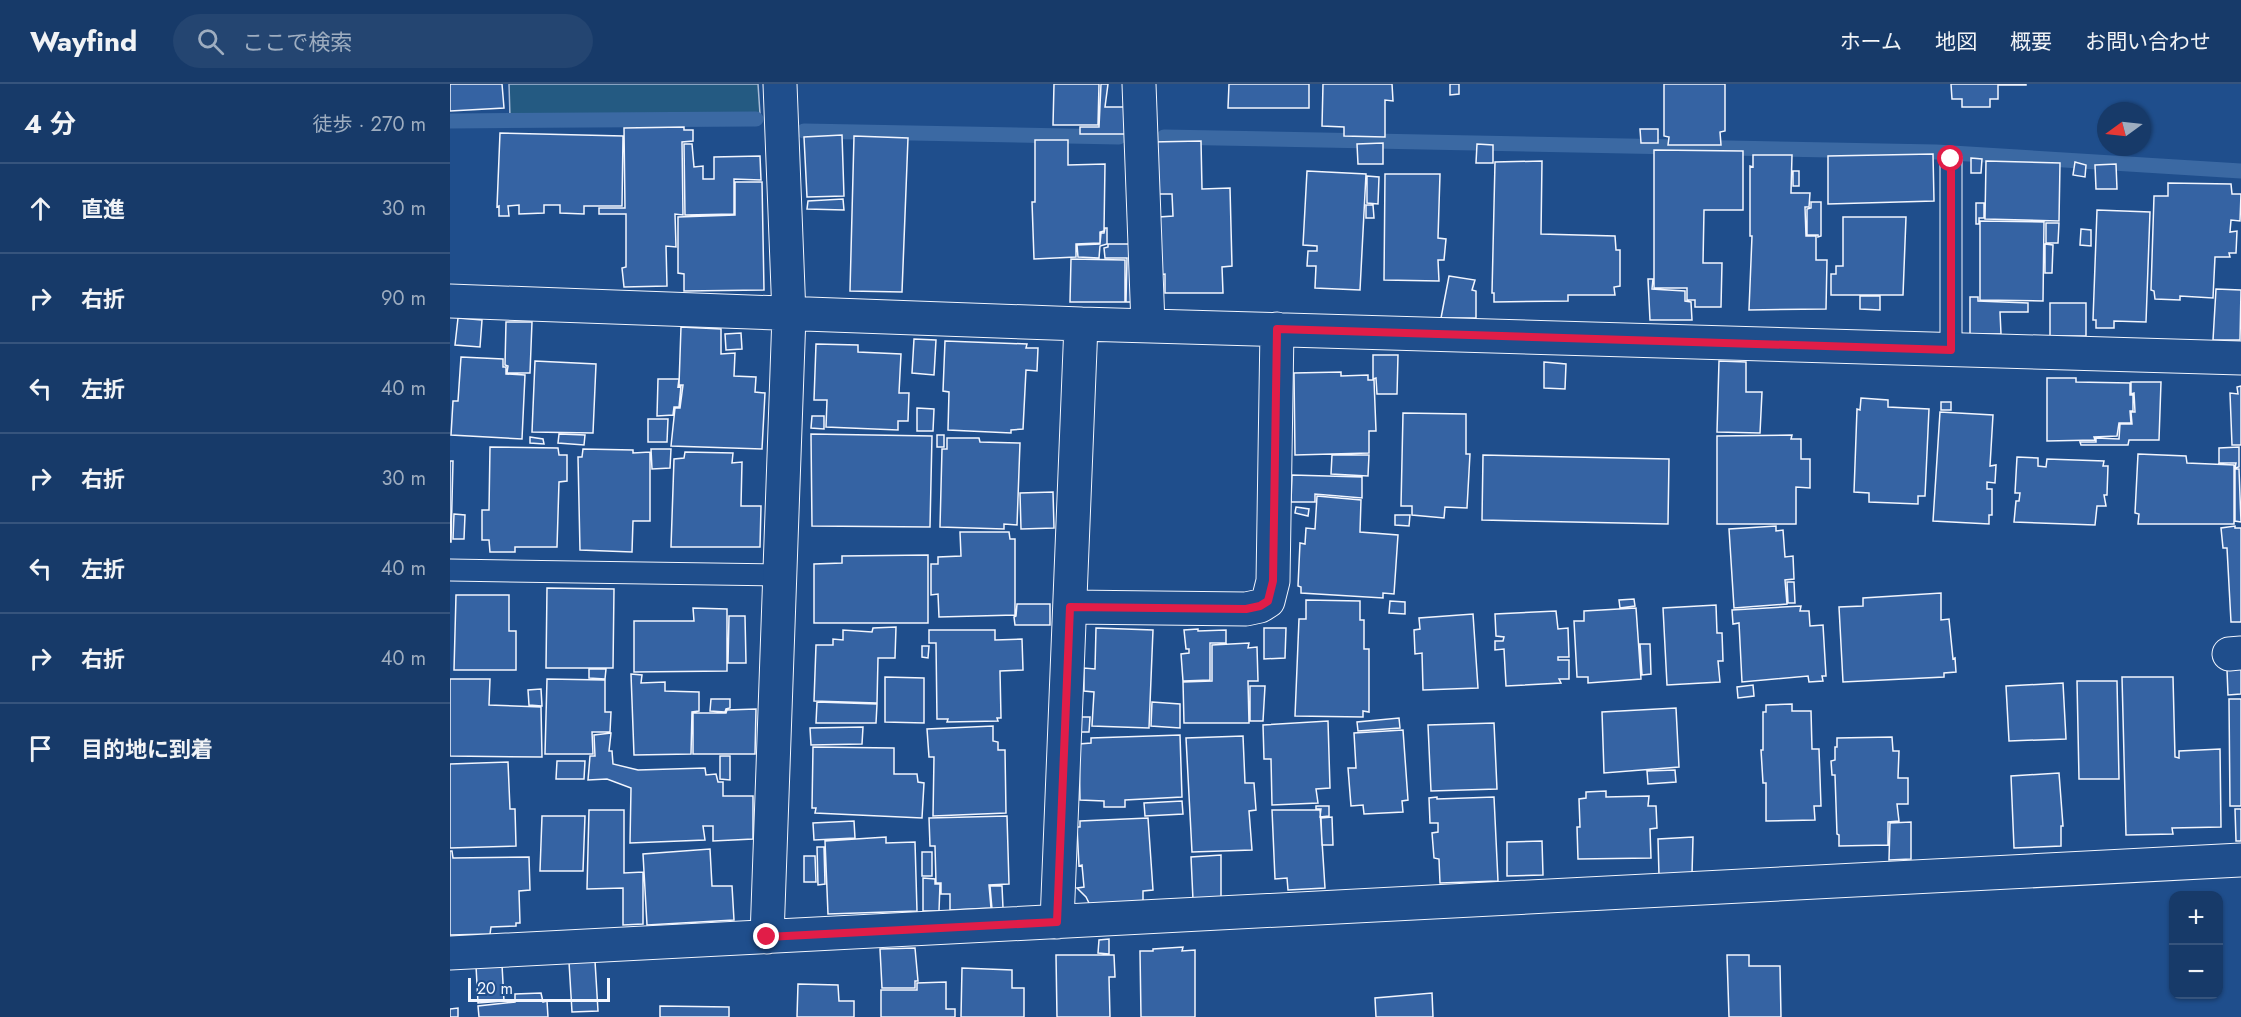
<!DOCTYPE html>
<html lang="ja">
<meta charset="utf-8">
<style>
body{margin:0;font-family:Jost,"Noto Sans JP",sans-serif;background:#244571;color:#f1f3f6}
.controls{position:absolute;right:18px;bottom:18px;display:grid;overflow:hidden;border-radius:12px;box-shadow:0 2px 4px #0004}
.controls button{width:54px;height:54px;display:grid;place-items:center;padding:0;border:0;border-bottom:2px solid #36547d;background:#173a69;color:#f1f3f6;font:30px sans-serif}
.compass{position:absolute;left:1647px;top:18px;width:54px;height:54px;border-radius:50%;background:#173a69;box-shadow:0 2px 4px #0004;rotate:255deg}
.scale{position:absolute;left:18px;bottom:15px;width:142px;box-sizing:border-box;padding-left:6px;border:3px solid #f2f6ff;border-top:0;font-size:16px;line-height:21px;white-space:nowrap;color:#f2f6ff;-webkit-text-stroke:4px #1f4e8c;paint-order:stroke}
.stop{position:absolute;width:18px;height:18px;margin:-14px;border:4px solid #e11d48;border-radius:50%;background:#fff}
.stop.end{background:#e11d48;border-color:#fff;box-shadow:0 2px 6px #0008}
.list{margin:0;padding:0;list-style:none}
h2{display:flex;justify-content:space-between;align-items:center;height:78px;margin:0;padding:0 24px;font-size:26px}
h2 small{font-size:20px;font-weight:400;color:#9eadc0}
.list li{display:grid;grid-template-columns:39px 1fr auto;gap:18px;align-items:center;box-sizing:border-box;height:90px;padding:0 24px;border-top:2px solid #36547d}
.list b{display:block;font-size:22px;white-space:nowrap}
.list em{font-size:20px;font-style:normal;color:#9eadc0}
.icon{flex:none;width:33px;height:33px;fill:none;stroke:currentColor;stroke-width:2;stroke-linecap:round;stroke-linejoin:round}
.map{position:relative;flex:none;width:1791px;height:933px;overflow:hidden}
header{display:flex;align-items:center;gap:36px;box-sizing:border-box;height:84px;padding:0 30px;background:#173a69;border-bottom:2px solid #36547d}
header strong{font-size:28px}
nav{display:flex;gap:33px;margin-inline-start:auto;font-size:21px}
.search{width:420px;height:54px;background:#244571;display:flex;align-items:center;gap:15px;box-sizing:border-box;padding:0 21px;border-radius:33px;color:#9eadc0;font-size:22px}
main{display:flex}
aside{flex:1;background:#173a69}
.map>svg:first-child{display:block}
.green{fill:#245a82;stroke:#a8bbd7;stroke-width:1.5}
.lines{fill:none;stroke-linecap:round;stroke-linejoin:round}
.stream{stroke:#3b69a3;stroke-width:15}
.building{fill:#3563a3;stroke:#f2f6ff;stroke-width:1.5}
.service-casing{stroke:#f2f6ff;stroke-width:23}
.minor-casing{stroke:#f2f6ff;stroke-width:35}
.service{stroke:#1f4e8c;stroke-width:21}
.minor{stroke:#1f4e8c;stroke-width:33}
.route{stroke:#e11d48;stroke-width:8}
</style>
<header>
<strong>Wayfind</strong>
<div class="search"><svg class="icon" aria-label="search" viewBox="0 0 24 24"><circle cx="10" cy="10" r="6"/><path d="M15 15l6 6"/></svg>ここで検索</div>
<nav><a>ホーム</a><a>地図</a><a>概要</a><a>お問い合わせ</a></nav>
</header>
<main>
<aside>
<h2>4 分<small>徒歩 · 270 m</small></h2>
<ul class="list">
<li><svg class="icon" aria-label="ahead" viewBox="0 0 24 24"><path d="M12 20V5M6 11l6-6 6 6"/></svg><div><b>直進</b></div><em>30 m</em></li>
<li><svg class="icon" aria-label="right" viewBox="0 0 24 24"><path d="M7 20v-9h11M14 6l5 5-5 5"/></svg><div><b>右折</b></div><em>90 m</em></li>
<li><svg class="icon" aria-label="left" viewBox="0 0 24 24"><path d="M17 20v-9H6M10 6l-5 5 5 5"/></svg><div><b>左折</b></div><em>40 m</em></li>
<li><svg class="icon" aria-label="right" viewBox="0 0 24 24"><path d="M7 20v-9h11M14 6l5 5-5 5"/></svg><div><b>右折</b></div><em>30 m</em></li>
<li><svg class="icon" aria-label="left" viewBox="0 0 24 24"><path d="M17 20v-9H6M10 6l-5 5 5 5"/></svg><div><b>左折</b></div><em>40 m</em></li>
<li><svg class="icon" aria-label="right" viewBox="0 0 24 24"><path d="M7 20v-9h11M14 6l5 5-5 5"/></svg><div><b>右折</b></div><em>40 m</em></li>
<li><svg class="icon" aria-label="arrive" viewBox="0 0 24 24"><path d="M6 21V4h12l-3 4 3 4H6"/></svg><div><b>目的地に到着</b></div></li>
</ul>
</aside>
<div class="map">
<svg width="1791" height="933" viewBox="0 0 1791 933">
<rect width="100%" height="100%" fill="#1f4e8c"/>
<path class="green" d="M59,0H308L310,30L60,33Z"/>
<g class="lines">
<path class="stream" d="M0,37L306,35
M354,47L669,53
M714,53L1486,68L1791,87"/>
</g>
<path class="building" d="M0,0H52L54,24L0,27Z
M604,0H649L648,41H603Z
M651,0H658L655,23H679V50H630V43H649Z
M779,0H859V24H778Z
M873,0H942L943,17L935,16V53L894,52V43L872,42Z
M1000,0H1009V10L1000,11Z
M1214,0H1275V47L1270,48L1271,61H1218L1219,53L1214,52Z
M1501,0H1576V1H1548V15H1540V23H1512V15H1502Z
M234,43V46H243V57L232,58L233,131L225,130L226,163L216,162L217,202L174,203L172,184L176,183V130H149V124H175L174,44Z
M1190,45H1208V59H1191Z
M50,49L173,52L172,122H134V130L110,129V121H94V129L69,130V121L58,122L59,132H49V122L47,123Z
M392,51L394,112L357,113L354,53Z
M404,52L458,54L452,208L400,207Z
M585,56H618V81L655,80L654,147L650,148V159L626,160V173L584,175L582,118H585Z
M751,57L752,105L780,104L782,182L772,183L773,209H715V190L706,191L709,133L723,132L722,110H704L702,58Z
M933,59V80H908L907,60Z
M234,60H242L244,83L253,82V95H264V73L310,72L311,96L284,95V130L235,131Z
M1027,60L1043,61V79H1026Z
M1204,66L1293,67V126H1254L1253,179H1272L1271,223H1245V216H1237V204H1204Z
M1483,70L1484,117L1378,120V72Z
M1303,71H1342L1341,109H1360L1359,123H1355L1356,152H1366V176H1377L1376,225L1299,226L1302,152H1300V82L1303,83Z
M1521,74L1532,75L1531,89H1521Z
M1092,77L1091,150L1165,152L1166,166H1170V202L1164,203L1165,211H1118V217L1044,218V209H1042L1045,78Z
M1536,77L1610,79L1609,137L1535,135Z
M1625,78L1636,81L1635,93L1623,91Z
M1666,80L1667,105H1646L1645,81Z
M857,87L916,90L910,206L865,204L866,182H857L858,167H867V162L853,161Z
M1343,87H1349V102H1343Z
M935,90H990L988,154L996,155L994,176H988L989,197L934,196Z
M917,92L929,93L928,120L917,119Z
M285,98H312L314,206L234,207V190L228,189V133L285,131Z
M1718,99L1781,100L1782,110H1791L1790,137L1781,136L1780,148L1787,147L1786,169H1779L1780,173H1765L1763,214L1730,212V216L1705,215L1704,207L1701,206L1704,112H1718Z
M393,115L394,126L357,125L358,117Z
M1361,118H1371V152L1368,153V151H1357V125L1361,124Z
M1526,119H1534V134H1529V140H1526Z
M916,121H923L924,134H916Z
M1647,126L1700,128L1696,238L1664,237V244H1646V236H1643Z
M1393,133H1456L1453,211H1381V190H1386V182H1393Z
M1530,137L1594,138L1593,217L1530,216Z
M1596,139H1609L1608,159H1596Z
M655,144H657V160L650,162L649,174L628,173L627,161L650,160L651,149H654Z
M1631,145L1641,146V162L1630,161Z
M658,160H683V218H676L677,174H655L654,164L658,163Z
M1595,160L1603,161L1602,189H1595Z
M621,175L675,176V218H620Z
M999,192L1025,196L1022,206L1026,207V234H991Z
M1198,195H1203L1202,205L1235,207V217L1241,218L1242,236H1200Z
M1766,205L1791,206L1790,256H1763Z
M1410,212H1430V226L1410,225Z
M1520,213H1528V217L1578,219V228H1550L1551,250H1520Z
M1600,219H1636V252H1600Z
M8,234L32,236L30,263L5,261Z
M56,238H82L80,289H57L58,282L55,281Z
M231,243L271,245V270L285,269L284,292L306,293L305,308L315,309L312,365L221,362L225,324H230L233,301H229Z
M291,249L292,265L276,266L275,250Z
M464,255L486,256L484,291L462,289Z
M495,257L577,260L576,264H588L587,287L576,286L573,345L561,346V349L498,346L499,308L493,307Z
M366,260L408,261V268L451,270L449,309H459L458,337H448V346L376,343L377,316H364Z
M923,271H948L947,310H927L926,294L923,295Z
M11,273L53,275V283H56V290L75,291L72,355L1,351L3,317H8Z
M85,277L146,280L143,349L82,348Z
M1269,277L1296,278V308H1312L1310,349L1267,348Z
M1094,278L1116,280L1115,305L1094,304Z
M891,288V292L918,291V296H924L926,347H919V369L845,371L844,289Z
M1597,294H1626V298L1680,299V311H1683V327H1680L1681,339H1669L1667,352L1644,353L1645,356L1597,357Z
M208,295H229L228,303L231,302L229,323H224L223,331L207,332Z
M1681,298H1711L1709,356H1679L1678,361H1631L1630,358H1646V354L1669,355L1670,340H1682L1681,328H1685L1684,309L1681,310Z
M1791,302V361H1782L1780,309L1788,310L1787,303Z
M1411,314L1438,316V323L1479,325L1475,412H1468V420L1419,418V409L1404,408L1407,325L1410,326Z
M1491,318H1501V326H1491Z
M467,324L484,325L483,347H467Z
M1490,328L1543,331L1540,382L1546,381L1545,399L1537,398V405H1542V431H1539V440L1483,437Z
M953,329L1016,330V370H1020L1017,424L995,423L994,434L962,431V422H951Z
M362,332H374V345L361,344Z
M198,335H218L217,358H198Z
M109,350L135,351L134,361L108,359Z
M361,350L482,352L480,443L362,442Z
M487,351H494V363H487Z
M1342,351L1341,355H1351V375H1360V404L1346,403V440H1267V352Z
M80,353L93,355L94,360L80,359Z
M497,354H529L530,358L570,359L567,441L554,440V445L490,443L492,365H497Z
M40,363L108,364L109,371H117V397L109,398L107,463H65V468H40L39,456H32V426H39Z
M1789,363V383L1785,384L1786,379H1769V364Z
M133,365L183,366V369L200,368V437H183L182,468L130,466L128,373H132Z
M201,365H221L220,384L202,385Z
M235,368L283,369L282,379L292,378L291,422H311L310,463H221L224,375L234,374Z
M1688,370L1736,372L1737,379L1784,381V440H1688L1689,430L1685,429Z
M882,371H919L918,392L881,390Z
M1033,371L1219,375L1218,440L1032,436Z
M1567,373L1588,374V382L1596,383L1597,375L1654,377L1653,382H1658L1657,411H1654L1656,422H1647L1645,441L1564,438L1566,417H1569L1570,409H1565Z
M0,377H3L1,458H0Z
M1785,385H1789L1791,438L1785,437Z
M842,391L912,393V414L865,410V418H841Z
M603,408L604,444L571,445L570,409Z
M867,412L911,416L910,448L948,451L944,510L933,509V514L851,509V503L848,502L850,459L855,460L856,444L865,445Z
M846,423L859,425L858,432L845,429Z
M4,430L15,431L14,455H3Z
M945,431H960L959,442L945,441Z
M1326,442V447L1333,446L1335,473L1343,472L1344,495L1335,496L1337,520L1284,524L1279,445Z
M1785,442V444H1791V538H1781L1777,464H1773L1771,444Z
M510,448H559L560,455H565V531L489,533L488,510L481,511V480H488V473L511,472Z
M478,471V539H364V480L392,479V472Z
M1337,498H1344L1345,519H1338Z
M97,504L164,505L163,584H96Z
M1491,509V536L1499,535L1503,575L1505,574L1506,588L1494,589V593L1393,598L1389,523L1413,522V514Z
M6,511H59V547H66V586H4Z
M1184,515L1185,522L1170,524L1169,516Z
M856,516L910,517V536H914V565H919V628L913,627V633L845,632L849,535H856Z
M940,517L955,518V530L939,529Z
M567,520H600V541H565L564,533L566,532Z
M1266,521L1267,549H1272L1273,577H1268L1270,598L1217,601L1213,524Z
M1351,522L1350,527H1359L1360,542L1373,541L1376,592H1372L1373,597L1359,598L1358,592L1292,598L1289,539L1283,540L1282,526Z
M243,524L277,525V587L184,588V537H244Z
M1186,524L1191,595L1138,599V593H1127L1124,537H1134V527Z
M1106,527L1108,545L1118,544L1119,573H1108V576H1119V595H1109L1111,599L1056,602L1054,565L1045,566V557H1053L1054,553L1046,552L1045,530Z
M1023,530L1028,604L973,606L972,569L965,570L964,546L970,545L969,534Z
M279,532H295L296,579H278Z
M446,543L445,574H428L427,619L364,617L366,561H383V555L393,556V546L422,548L423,544Z
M646,544L703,546L699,644L642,642L644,608L634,607V584L645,585Z
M814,544H836L835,574L814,575Z
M748,545V547L776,546V559H760V596L733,597L731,570L739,569V565H736L734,546Z
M479,546H545V556L572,555L573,586L550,587L551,634H547L548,637L497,638L498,635H487L486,559H479Z
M799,559L798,564L807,563L808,597H798L799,639H734L733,598L762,597V561Z
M1190,560H1200L1201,590L1192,591Z
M472,562H479L478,574L472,573Z
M139,585H156L155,595L139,594Z
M1791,585V610L1778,611L1777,586Z
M181,590L192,591L191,599L215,598V607L249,608V627L242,628L241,670L184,671Z
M435,593L474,594V639L435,638Z
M1672,593H1723L1725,673L1729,674V667L1770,665L1771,743L1722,744L1723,750L1676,751Z
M0,595H40L39,621L91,623L92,673L0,672Z
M97,595L155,596V628H161L160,648H142L143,670H95Z
M1627,597H1667L1669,695H1629Z
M1613,599L1616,655L1559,657L1556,602Z
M1303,601L1304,612L1288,614L1287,603Z
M800,602H815L813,637H800Z
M91,605L92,622L79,621L78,606Z
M261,615H280V624L276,625L275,628L260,627Z
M1779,615H1791V722H1780Z
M367,618L427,620L426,639H366Z
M702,618L730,620V644L701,642Z
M1342,620V627H1361L1362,665H1369L1371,722H1364L1365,736L1316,737V699H1313L1311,666H1313V628H1316V621Z
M1226,624L1229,683L1154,689L1152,628Z
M306,625L305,670H243V629H276L277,626Z
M631,633H640L639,648H631Z
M949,634L950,644L908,647L907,638Z
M878,637L880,704L866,705L868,719L822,721L821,675H814L813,641Z
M1044,639L1047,705L981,707L978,641Z
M543,642V657L548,658V666H555L556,729L483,732L484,673H479L477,645Z
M413,643L412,660L361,661L360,644Z
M953,646L958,716L952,717L953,728L914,730L913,721L901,722L898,684H906L904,649Z
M161,649L159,667H162L163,680L188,686L255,684L256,691L266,690L268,698H273V712H303V755L263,757V742H253L255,756L180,759L181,704L157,695L138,696L140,672H145L144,651Z
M730,651L732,713L675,716V723H654V717L630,716L629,660L641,659V654Z
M793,652L795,699H804L806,726L799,727L802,766L742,768L736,654Z
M1442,653L1443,667H1449L1448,694H1458V720H1447L1449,737L1438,738V761L1389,762V751L1387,750L1385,691H1382L1381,677L1385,676V663H1387V654Z
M363,663L444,664V690H467L468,698L474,699L472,734L365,729L366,724H362Z
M270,672H280V696L270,695Z
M107,677H135L134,695H106Z
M58,678L60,725H65L66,762L0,764V680Z
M1225,686L1226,698L1198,700L1197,687Z
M1609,689L1613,742H1611V762L1564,764L1561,692Z
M1156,707V713L1199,712L1198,722H1206L1207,744L1200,745L1201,774L1128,775L1127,743H1130L1129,715L1136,714V708Z
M987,713V715L1044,713L1048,797L990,799L989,775L984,774L982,749L988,748V739H980L979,714Z
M732,717L733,730L695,732L694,719Z
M866,722H879V732L870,733L871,725H866Z
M1785,725H1791V757H1786Z
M139,726H174V789L193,788V840L173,841V804L137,805Z
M822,726H870L875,804L838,806L837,794L825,795Z
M92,732H135L133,787H90Z
M557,732L559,800L539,801L541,824L500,826V810H491V799H486L485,762H480L479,734Z
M882,733L883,761H872L871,734Z
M698,734L703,806L693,807V819L640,821L636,813L627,804L634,803L632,781L629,782L627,743H630V737Z
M404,737L405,754L364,756L363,739Z
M1461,738V775L1439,776L1440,739Z
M436,753V759L465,758L467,827L378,830L375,757Z
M1243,753L1242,790L1209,791L1208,755Z
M1092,757L1093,791L1057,792V758Z
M367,763H374L375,800L368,801Z
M260,765L262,802H282L284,836L197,841L193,770Z
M0,767H2L3,774L79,773L80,806L69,807L70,839H66V842L41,843L40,850L0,851Z
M472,768H482V792H472Z
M771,771V815L743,816L741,773Z
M354,772H365L366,798H354Z
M473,794L485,795V800H490L489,827H473Z
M540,802H552L553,824L542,825Z
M659,855V870L648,869L649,856Z
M733,863L732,867L745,866V933H691L690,867H703V865Z
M465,864L468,897H465V904H432L430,865Z
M606,871H664L665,893H659L660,933H607Z
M1277,871H1299V882H1330L1331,933H1279Z
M145,877L148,927L122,928L119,878Z
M52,881L54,917L28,919L26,882Z
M512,884L562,886V904H574V933H511Z
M496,898V925H505V933H431V906H467V899Z
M348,900L388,901L389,917H404V933H347Z
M91,909L93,918L97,917L98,933H29L28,922L65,918V910Z
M982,909L983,933H926L925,914Z
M210,922L279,923V933H210Z
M8,924V933H0V925Z"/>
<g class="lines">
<g class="service-casing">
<path id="service" d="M1501,266V75
M0,486L330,491"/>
</g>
<g class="minor-casing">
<path id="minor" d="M689,0L698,241
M0,217L631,240L1791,274
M620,523L796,525L810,522L818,517L823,497L827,245
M1779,570L1791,569
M607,838L631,240
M317,853L339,231L330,0
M0,869L1791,776"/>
</g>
<use href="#service" class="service"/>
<use href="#minor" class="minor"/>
</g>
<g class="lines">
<path class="route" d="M317,853L607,838L620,523L796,525L810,522L818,517L823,497L827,245L1501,266V75"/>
</g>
</svg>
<div class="controls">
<button>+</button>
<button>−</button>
</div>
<svg class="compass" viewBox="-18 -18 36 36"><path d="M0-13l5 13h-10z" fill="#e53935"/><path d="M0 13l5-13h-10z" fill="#9eadc0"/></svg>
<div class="scale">20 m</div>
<div class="stop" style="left:1501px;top:75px"></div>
<div class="stop end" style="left:317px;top:853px"></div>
</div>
</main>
